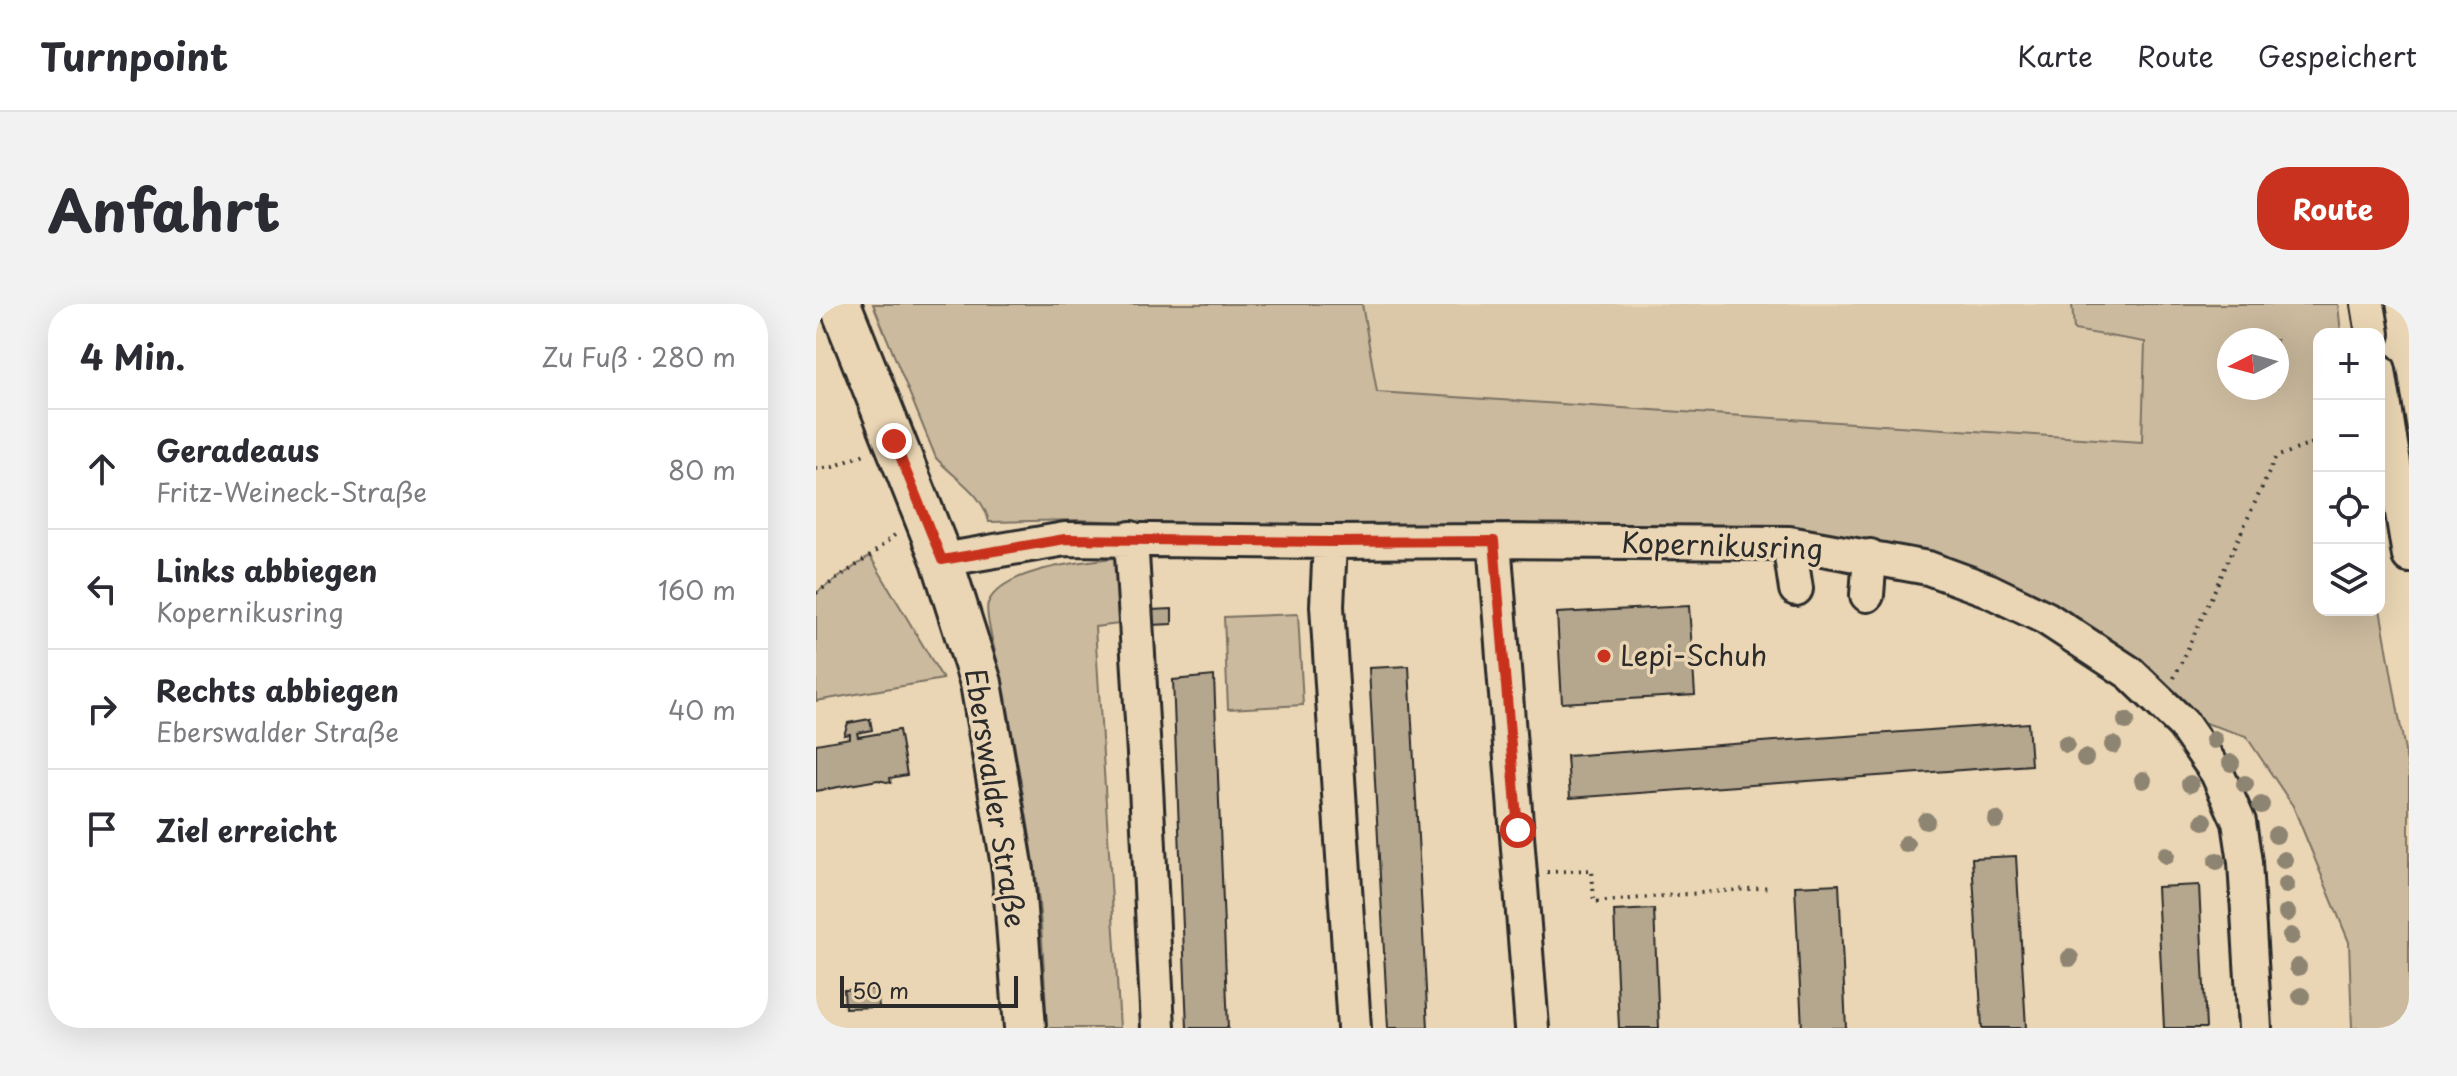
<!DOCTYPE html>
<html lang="de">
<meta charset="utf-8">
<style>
body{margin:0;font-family:"Playpen Sans",sans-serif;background:#f2f2f3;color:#2b2b33}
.controls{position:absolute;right:24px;top:24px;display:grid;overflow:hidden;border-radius:16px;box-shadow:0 8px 32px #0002}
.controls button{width:72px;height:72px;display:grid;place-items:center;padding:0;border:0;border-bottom:2px solid #e1e1e2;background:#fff;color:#2b2b33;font:40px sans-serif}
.compass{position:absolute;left:1401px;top:24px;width:72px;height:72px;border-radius:50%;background:#fff;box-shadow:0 8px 32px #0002;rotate:264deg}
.scale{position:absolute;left:24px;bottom:20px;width:178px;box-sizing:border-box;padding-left:8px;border:4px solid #2b2b2b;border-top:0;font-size:22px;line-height:28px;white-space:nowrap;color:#2b2b2b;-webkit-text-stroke:6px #ead6b4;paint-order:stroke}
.stop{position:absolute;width:24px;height:24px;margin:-18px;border:6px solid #c8321e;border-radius:50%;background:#fff}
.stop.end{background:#c8321e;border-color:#fff;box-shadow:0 2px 8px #0008}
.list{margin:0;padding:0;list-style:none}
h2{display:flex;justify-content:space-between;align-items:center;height:104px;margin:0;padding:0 32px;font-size:34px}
h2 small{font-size:26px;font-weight:400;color:#7c7c81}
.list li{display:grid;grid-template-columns:52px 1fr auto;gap:24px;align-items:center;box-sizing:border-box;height:120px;padding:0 32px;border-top:2px solid #e1e1e2}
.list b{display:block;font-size:30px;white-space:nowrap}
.list p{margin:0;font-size:26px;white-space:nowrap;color:#7c7c81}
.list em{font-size:26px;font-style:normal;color:#7c7c81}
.icon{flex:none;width:44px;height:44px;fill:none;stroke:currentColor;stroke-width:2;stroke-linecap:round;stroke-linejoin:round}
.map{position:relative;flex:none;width:1593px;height:724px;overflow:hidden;border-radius:32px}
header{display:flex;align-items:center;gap:48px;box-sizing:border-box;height:112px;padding:0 40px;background:#fff;border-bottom:2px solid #e1e1e2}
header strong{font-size:38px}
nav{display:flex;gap:44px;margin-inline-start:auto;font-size:28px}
.intro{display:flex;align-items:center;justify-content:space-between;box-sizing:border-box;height:192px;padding:0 48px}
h1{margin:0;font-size:56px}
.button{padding:20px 36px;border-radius:32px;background:#c8321e;color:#fff;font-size:28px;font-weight:700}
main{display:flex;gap:48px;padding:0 48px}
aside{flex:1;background:#fff;border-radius:32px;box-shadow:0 8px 32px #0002}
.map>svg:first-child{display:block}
.built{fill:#dac8a9}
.green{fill:#cbba9e;stroke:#7b7264;stroke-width:2;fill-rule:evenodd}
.building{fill:#b5a68e;stroke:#2b2b2b;stroke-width:2}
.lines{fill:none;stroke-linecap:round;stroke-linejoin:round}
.minor-casing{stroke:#2b2b2b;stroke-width:38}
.major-casing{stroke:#2b2b2b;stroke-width:46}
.path{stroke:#2b2b2b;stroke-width:4;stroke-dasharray:2 6;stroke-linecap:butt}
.minor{stroke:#ead6b4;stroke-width:32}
.major{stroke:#ead6b4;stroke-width:40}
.tree{fill:#8e8472}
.route{stroke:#c8321e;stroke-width:10}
.poi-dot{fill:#c8321e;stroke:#ead6b4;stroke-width:3}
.labels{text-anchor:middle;stroke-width:7;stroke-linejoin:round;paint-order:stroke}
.street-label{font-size:28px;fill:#2b2b2b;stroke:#ead6b4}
.poi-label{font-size:28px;fill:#2b2b2b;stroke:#ead6b4;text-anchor:start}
</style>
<header>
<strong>Turnpoint</strong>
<nav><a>Karte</a><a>Route</a><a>Gespeichert</a></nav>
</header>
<div class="intro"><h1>Anfahrt</h1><a class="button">Route</a></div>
<main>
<aside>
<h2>4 Min.<small>Zu Fuß · 280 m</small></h2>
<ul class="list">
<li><svg class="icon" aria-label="ahead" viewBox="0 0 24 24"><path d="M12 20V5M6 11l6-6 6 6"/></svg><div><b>Geradeaus</b><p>Fritz-Weineck-Straße</p></div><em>80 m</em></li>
<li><svg class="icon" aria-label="left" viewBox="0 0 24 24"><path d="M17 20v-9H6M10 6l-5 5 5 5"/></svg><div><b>Links abbiegen</b><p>Kopernikusring</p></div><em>160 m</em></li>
<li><svg class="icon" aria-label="right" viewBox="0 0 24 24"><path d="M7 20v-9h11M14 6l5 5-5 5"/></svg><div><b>Rechts abbiegen</b><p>Eberswalder Straße</p></div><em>40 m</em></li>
<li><svg class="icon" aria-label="arrive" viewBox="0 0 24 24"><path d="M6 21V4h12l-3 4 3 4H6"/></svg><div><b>Ziel erreicht</b></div></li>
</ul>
</aside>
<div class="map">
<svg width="1593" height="724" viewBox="0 0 1593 724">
<rect width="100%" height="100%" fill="#ead6b4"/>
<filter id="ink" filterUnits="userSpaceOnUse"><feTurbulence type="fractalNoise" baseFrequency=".0125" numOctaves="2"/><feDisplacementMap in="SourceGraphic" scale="16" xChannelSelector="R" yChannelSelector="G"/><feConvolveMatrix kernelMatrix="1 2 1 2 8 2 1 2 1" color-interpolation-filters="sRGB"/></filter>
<g filter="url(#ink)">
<path class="built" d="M546,0H1256L1258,26L1329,38L1326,138L560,88Z"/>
<path class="green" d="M57,0H546L561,88L1326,138L1329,38L1258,26L1256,0H1522L1525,30H1503V306H1563V299L1593,470V724H1536L1533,638L1477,502L1430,432L1380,416L1257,316L895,227L689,219L577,222H414L262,216L173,218C166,188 140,176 120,154ZM1413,36H1461V84H1413Z
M54,252L127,375L0,397V289Z
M305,253L312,319L279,323L304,724H231C228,674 227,623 220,573C212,513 200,453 190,393C187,375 167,311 172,299C187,263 271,258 305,253Z
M482,310L487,401L412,405L408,313Z"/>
<path class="building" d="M873,302L879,391L746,399L741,309Z
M356,305V320L336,321L335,306Z
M593,362L612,724H572L553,364Z
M398,372L412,724H371L357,376Z
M54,415L56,426L41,429L42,433L83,426L91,471L74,474L75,479L62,476L0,487V440L34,434V430L28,431L32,419Z
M1212,419L1215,461L754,494L751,452Z
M1200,552L1210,724H1166L1156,554Z
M1023,580L1030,724H986L979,582Z
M1383,581L1390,724H1348L1341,583Z
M838,605L843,724H803L798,607Z
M61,685L63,703L29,704L28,686Z"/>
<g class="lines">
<g class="minor-casing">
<path id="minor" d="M1552,0L1557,30
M1563,66L1593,252
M315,234L330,483L342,724
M678,237L716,724
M514,238L511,302L538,724
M973,239L980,285
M126,256L249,235L514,238L678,237L973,239L1112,264L1172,286L1230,314L1314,369L1367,420L1401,469L1423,518L1429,558L1439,724
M1051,291L1054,252"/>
</g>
<g class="major-casing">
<path id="major" d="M24,0L126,256L165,379L197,567L209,724"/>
</g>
<path class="path" d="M0,165L17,163L51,149
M0,289L54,252L81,229
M1358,374L1460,153L1503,137
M731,568L776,566L778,598L955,583"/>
<use href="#minor" class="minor"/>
<use href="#major" class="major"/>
</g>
<g class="tree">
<circle cx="1310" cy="417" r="9"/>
<circle cx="1398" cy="436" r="9"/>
<circle cx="1250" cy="440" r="9"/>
<circle cx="1297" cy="441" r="9"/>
<circle cx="1269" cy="454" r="9"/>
<circle cx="1415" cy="459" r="9"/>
<circle cx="1327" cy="476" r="9"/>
<circle cx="1374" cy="480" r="9"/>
<circle cx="1429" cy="480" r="9"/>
<circle cx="1445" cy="501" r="9"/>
<circle cx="1180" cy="516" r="9"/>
<circle cx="1110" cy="517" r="9"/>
<circle cx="1388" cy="517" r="9"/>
<circle cx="1460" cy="531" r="9"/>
<circle cx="1090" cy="540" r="9"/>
<circle cx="1350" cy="551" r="9"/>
<circle cx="1468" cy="556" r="9"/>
<circle cx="1401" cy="557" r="9"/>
<circle cx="1470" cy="581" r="9"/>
<circle cx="1471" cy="609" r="9"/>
<circle cx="1475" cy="632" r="9"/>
<circle cx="1254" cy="654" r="9"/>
<circle cx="1482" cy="663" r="9"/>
<circle cx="1485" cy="692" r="9"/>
</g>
</g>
<g class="lines" filter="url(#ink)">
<path class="route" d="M78,137L126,256L249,235L514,238L678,237L702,526"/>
</g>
<circle class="poi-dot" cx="788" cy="352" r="8"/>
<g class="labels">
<g class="street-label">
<text transform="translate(906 242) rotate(2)" y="10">Kopernikusring</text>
<text transform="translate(179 494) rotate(81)" y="10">Eberswalder Straße</text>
</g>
<g class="poi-label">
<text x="804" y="362">Lepi-Schuh</text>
</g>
</g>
</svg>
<div class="controls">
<button>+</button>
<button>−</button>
<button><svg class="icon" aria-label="locate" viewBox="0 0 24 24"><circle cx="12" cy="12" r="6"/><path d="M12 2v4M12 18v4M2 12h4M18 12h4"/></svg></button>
<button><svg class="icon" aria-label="layers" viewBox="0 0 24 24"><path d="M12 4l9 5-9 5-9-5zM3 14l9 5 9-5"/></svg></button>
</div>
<svg class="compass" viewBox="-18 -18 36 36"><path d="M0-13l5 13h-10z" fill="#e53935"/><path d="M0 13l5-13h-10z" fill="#7c7c81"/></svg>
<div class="scale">50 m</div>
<div class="stop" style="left:702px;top:526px"></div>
<div class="stop end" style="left:78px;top:137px"></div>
</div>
</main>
